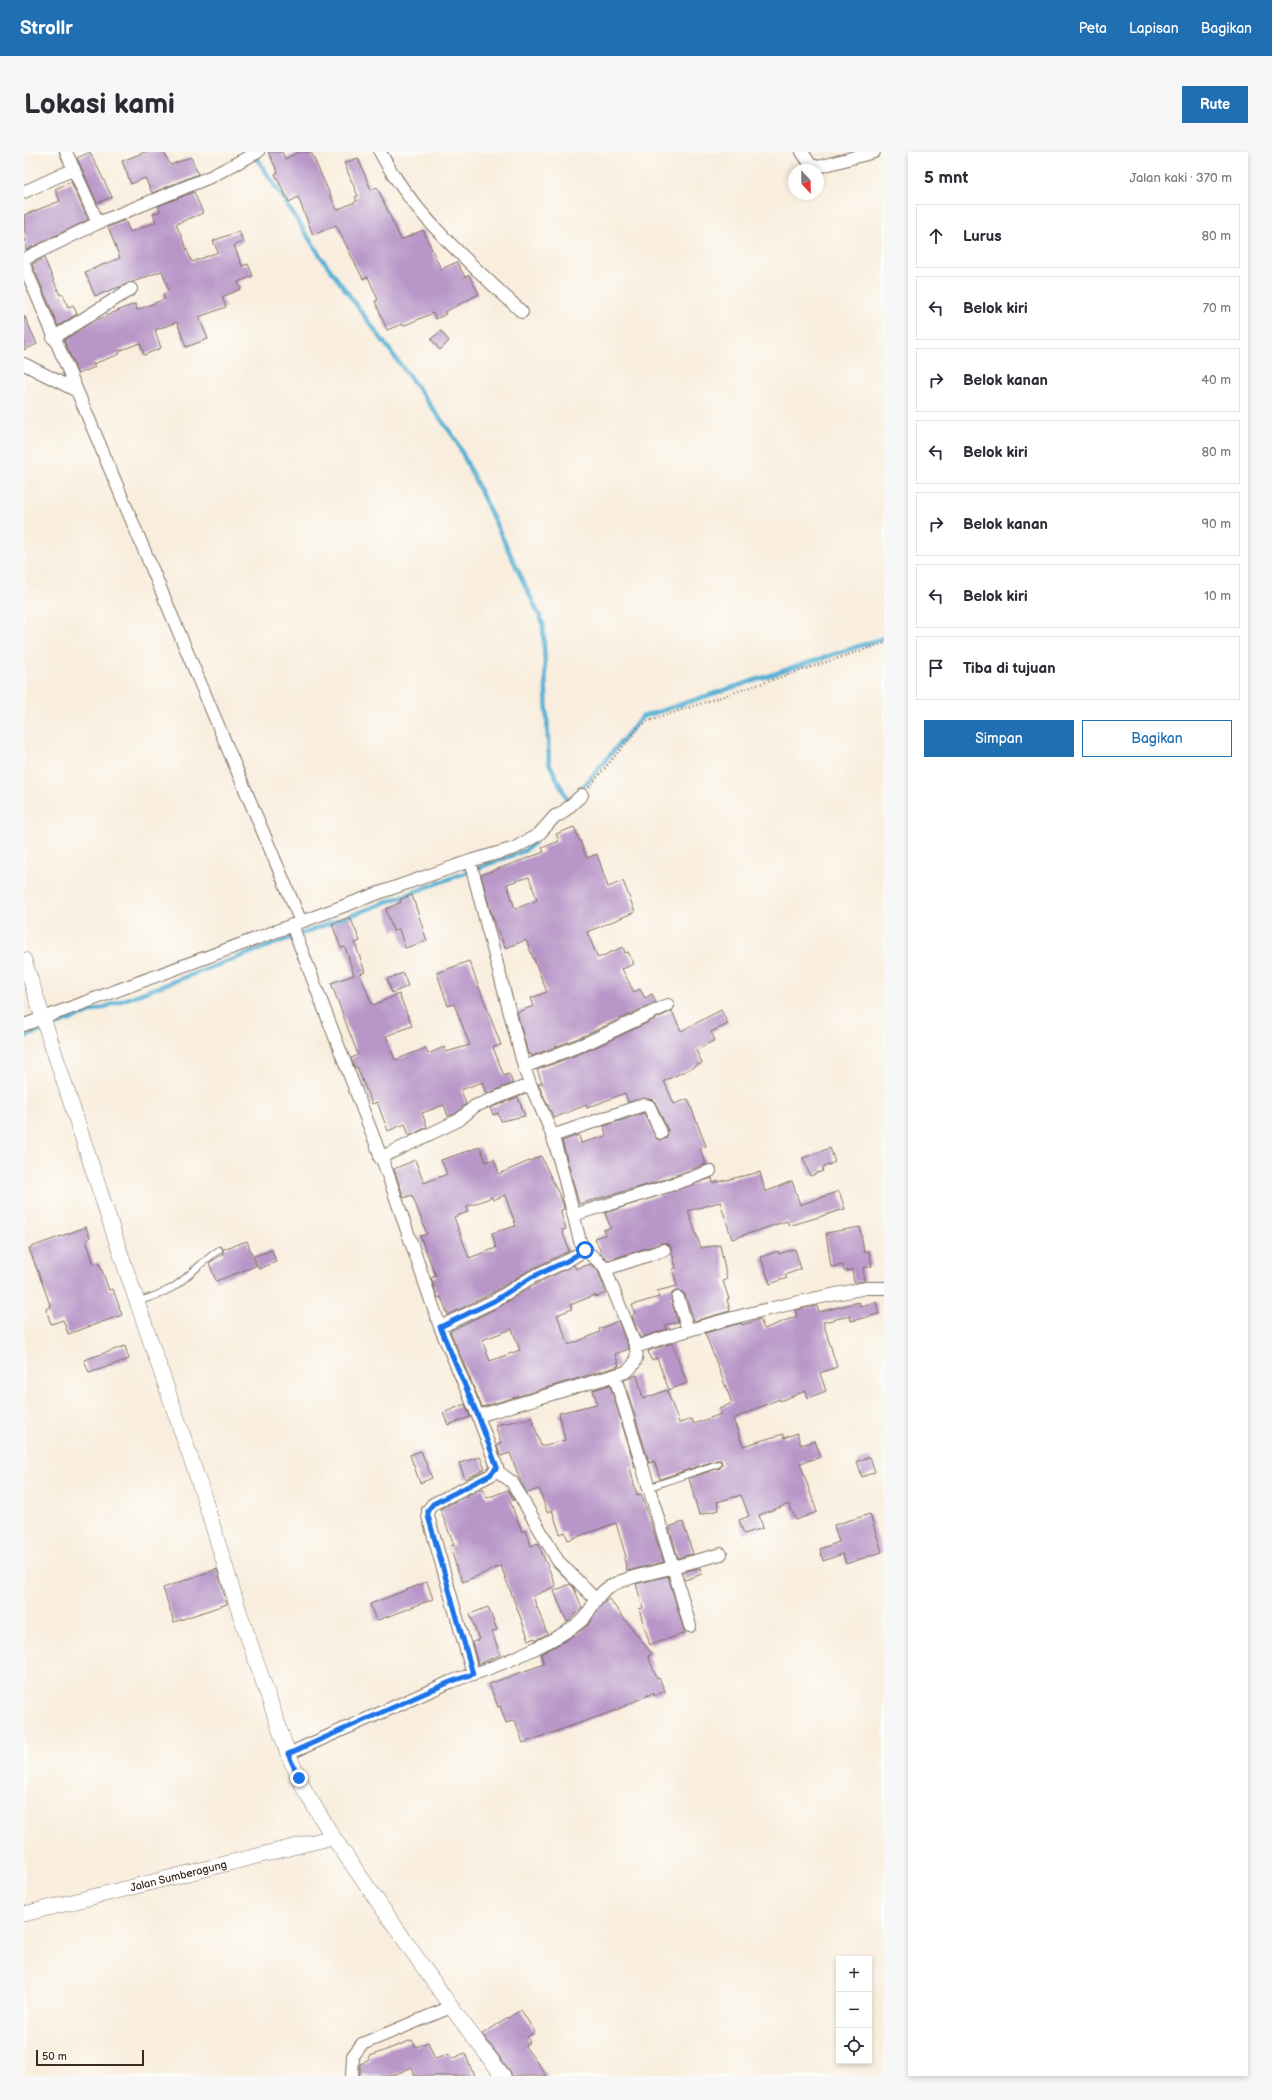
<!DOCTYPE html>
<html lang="id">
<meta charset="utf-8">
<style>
body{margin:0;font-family:"Balsamiq Sans",sans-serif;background:#f7f7f7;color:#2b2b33}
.controls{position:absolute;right:12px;bottom:12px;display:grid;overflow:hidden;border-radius:0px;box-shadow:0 2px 6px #0003}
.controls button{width:36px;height:36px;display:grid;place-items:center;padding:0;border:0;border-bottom:1px solid #e1e1e2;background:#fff;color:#2b2b33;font:20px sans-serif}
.compass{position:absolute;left:764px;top:12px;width:36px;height:36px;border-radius:50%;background:#fff;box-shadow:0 2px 6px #0003;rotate:158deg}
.scale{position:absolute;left:12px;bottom:10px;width:108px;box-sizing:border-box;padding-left:4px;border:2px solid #3b2a1e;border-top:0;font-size:11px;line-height:14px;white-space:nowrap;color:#3b2a1e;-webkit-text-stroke:3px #fdfcf7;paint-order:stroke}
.stop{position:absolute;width:12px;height:12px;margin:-9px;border:3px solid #1a73e8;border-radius:50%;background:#fff}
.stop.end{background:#1a73e8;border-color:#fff;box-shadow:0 1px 4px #0008}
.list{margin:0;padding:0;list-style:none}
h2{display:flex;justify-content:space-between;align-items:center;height:52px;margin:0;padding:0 16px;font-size:17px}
h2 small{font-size:13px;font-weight:400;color:#7c7c81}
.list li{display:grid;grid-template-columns:26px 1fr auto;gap:12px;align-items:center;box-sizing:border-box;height:64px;margin:0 8px 8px;padding:0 8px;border:1px solid #e1e1e2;border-radius:0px}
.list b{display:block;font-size:15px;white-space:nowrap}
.list em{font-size:13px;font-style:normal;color:#7c7c81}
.actions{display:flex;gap:8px;padding:12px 16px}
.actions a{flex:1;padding:9px 0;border:1px solid #1f6fb2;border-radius:0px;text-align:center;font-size:14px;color:#1f6fb2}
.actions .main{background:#1f6fb2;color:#fff}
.icon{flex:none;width:22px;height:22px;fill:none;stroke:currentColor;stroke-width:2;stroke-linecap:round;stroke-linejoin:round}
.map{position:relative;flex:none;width:860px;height:1924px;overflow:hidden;border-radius:0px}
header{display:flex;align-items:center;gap:24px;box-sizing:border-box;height:56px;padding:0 20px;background:#1f6fb2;color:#fff}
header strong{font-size:19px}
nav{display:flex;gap:22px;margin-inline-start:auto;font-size:14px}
.intro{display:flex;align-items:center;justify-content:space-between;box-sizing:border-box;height:96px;padding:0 24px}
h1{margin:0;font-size:28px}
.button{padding:10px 18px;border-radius:0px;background:#1f6fb2;color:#fff;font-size:14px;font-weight:700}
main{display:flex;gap:24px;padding:0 24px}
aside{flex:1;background:#fff;border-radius:0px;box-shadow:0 2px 6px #0003}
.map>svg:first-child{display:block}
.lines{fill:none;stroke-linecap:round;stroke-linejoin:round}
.stream{stroke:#56b0d3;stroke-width:4.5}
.building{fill:#b896c8;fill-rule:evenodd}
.service-casing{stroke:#7e6f61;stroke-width:8}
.minor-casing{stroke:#7e6f61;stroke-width:14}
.tertiary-casing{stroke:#7e6f61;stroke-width:16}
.path{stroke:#7e6f61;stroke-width:2.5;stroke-dasharray:1 3;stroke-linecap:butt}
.service{stroke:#fff;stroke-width:6}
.minor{stroke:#fff;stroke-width:12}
.tertiary{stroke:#fff;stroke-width:15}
.route{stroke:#1a73e8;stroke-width:5}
.labels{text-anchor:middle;stroke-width:3;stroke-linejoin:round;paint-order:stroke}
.street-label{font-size:11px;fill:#3b2a1e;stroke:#fdfcf7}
</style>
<header>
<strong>Strollr</strong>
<nav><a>Peta</a><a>Lapisan</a><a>Bagikan</a></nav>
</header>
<div class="intro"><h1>Lokasi kami</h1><a class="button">Rute</a></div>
<main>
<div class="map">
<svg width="860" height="1924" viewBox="0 0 860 1924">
<rect width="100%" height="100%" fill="#fdfcf7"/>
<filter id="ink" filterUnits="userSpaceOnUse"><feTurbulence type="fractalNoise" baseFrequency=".025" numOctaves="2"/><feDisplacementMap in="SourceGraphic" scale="8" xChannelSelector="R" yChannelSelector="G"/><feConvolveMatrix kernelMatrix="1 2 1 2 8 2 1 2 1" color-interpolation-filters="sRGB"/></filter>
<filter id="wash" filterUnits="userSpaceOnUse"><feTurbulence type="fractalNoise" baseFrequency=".012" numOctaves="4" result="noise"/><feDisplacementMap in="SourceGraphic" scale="16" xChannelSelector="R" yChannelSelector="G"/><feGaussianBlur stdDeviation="0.9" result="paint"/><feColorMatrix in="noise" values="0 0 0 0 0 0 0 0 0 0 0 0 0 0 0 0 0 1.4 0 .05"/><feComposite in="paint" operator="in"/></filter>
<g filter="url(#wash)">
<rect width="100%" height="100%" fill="#f9eede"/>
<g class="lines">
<path class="stream" d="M231,3L297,105L432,288L519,471L525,611L545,651
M553,642L618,565L860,486
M0,885L500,699L510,691"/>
</g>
<g id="blocks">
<path class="building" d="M66,0L88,45L73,51L53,6Z
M121,0H140L146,13L167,5L174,22L128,41L121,26L107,32L98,9Z
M244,0H258L261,7L275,0H287L313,58L333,49L331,45L334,44L320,11L334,6L347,38L353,35L377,88L399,78L417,117L433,110L441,125L445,123L455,142L421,160L422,162L412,167L409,161L379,174L378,172L363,178L351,149L354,148L344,125L339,127L312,73L289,83L274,45L265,50L251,22L254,20Z
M47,30L64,68L2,98L0,63L36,49L31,37Z
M170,40L179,61L152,72L168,110L194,100L189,89L215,79L219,90L210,93L218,114L224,112L229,124L214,130L217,137L198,145L202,155L175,165L184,187L162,195L153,170L131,178L137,196L120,203L116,191L95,199L96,202L69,212L71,215L54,222L40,188L68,170L100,156L111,152L113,158L141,147L139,142L145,139L138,119L71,144L61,120L96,106L84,75L101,68L106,80L132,70L129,62L136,59L134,54Z
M20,106L36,143L39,142L44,155L49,153L53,162L34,174L8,112Z
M0,163L13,192L0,198Z
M417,179L425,189L416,198L407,187Z
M550,675L563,706L573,702L584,735L599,729L611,760L563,780L574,806L599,795L601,801L604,800L610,812L598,817L610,840L616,837L621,846L628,842L632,850L562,883L508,904L506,901L504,902L493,860L510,854L507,846L523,840L502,788L481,796L468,763L457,723L520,700L518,696L535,689L532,682ZM505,725L513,748L491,757L483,732Z
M388,743L403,789L381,796L375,777L369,779L362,757L377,750L376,747Z
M326,765L336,789L331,791L341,820L336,822L347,850L349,853L375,842L388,874L362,884L371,908L402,896L404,902L420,895L422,900L446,893L430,852L424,854L413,821L445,809L477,893L469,895L480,924L485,922L489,931L462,942L458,930L437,938L442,952L431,962L424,964L420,953L398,961L403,975L385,984L381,972L364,979L353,950L348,952L333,915L331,916L327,906L334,903L307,831L330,823L321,795L317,796L308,772Z
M379,821L384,834L368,841L363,827Z
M697,858L704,872L687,880L691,888L672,898L678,911L640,929L650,952L664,947L682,994L676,997L682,1012L633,1030L555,1052L538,989L555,983L557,991L582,984L580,974L620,961L633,987L637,988L643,986L644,978L630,948L620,946L604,950L601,941L563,956L562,953L530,966L514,932L518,931L513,918L568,897L648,859L657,879Z
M494,945L501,964L477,969L474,961L469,963L466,956Z
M456,995L462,1010L470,1007L475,1022L517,1004L539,1051L540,1057L537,1058V1061L542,1077L538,1078L545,1099L504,1119L466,1142L424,1163L417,1145L414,1146L407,1126L412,1124L396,1084L403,1082L388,1043L380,1046L370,1017L391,1008L400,1031L423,1022L417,1008ZM481,1043L492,1074L468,1081L472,1096L445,1106L430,1065L444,1060L443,1055L468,1045L469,1048Z
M806,996L811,1010L798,1016L799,1019L786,1024L779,1006Z
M736,1020L741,1040L768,1029L776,1053L815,1039L821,1057L765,1074L763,1069L708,1087L696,1050L664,1059L677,1096L696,1093L703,1127L699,1129L705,1147H703L706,1159L670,1169L661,1143L659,1140L652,1139L648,1141L647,1148L654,1170L641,1173L643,1177L616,1186L608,1164L611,1162L608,1153L635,1145L633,1139L653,1134L649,1117L652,1116L647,1096L645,1092L638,1091L585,1108L578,1103L571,1086L582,1082L580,1078L587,1076L581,1061L688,1026L689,1031Z
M62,1075L66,1086L62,1088L70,1112L75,1110L85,1138L89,1137L98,1163L44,1182L39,1168L27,1172L22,1157L27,1155L5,1096Z
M836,1075L840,1100L845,1099L848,1114L839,1116L840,1129L830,1130L828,1118L820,1119L819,1113L807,1115L802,1081Z
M223,1089L232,1114L192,1129L185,1111L199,1102V1097Z
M771,1097L777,1117L761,1123L763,1126L746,1132L737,1105L754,1099L755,1102Z
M248,1098L252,1110L235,1117L230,1104Z
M566,1112L574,1119L582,1141L572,1145L571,1143L546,1153L548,1157L533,1163L545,1193L576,1180L575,1177L594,1169L605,1197L591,1202L595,1214L458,1255L426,1179L473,1156L512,1132L550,1113L552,1117ZM488,1177L496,1198L466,1209L458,1188Z
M835,1150L836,1154L852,1150L855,1162L827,1169L826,1164L799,1170L813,1215L796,1221L802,1239L784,1246L782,1239L756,1249L755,1247L709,1267L719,1294L759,1282L760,1286L773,1281L777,1293L791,1289L797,1305L776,1311L793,1360L772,1368L765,1352L735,1363L739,1376L720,1382L715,1368L725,1364L717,1343L693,1350L695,1358L675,1363L665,1326L696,1316L698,1312L697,1308H693L636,1327L630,1309L625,1311L600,1228L613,1223L619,1247L643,1238L655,1271L668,1267L670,1272L697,1262L695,1257L708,1251L681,1181L717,1171L718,1173L736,1167L740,1177L773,1164L771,1158L793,1154L795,1160Z
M648,1191L663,1231L645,1238L633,1206L627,1208L624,1199Z
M101,1194L105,1207L65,1221L60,1208Z
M586,1233L611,1315L606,1316L613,1343L617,1342L640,1410L603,1419L600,1406L602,1405L592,1371L544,1388L541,1380L536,1382L528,1358L523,1360L515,1337L503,1341L496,1328L486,1301L477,1304L473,1293L477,1291L471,1273L508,1266L517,1294L541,1288L535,1261L573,1252L569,1238Z
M441,1252L446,1265L424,1273L419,1261Z
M397,1299L408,1326L396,1331L386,1303Z
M456,1305L461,1317L441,1327L435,1311Z
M846,1305L851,1320L838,1325L833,1309Z
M459,1336L463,1346L484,1338L490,1348L486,1349L498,1380L501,1378L507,1394L514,1391L532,1434L509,1444L523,1482L512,1488L511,1486L505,1488L477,1414L439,1430L433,1417L426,1394L430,1393L416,1357Z
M846,1362L858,1400L822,1412L819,1402L799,1409L796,1397L815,1390L810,1373Z
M659,1370L669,1402L654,1406L645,1375Z
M676,1416L678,1422L661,1428L658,1420Z
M193,1417L203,1452L150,1470L139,1436Z
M644,1424L661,1481L626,1493L615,1457L619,1456L612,1432Z
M403,1430L409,1447L352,1469L346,1452Z
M546,1432L550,1436L558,1456L543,1470L530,1439Z
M585,1447L628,1502L624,1504L633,1527L635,1526L641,1539L630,1544L629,1541L590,1559L499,1591L491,1568L482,1571L476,1554L474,1555L465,1532L520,1512L517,1502L541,1489L563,1474L578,1452Z
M464,1455L473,1478L468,1480L476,1503L454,1512L448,1490L455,1488L446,1462Z
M497,1858L511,1880L503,1885L506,1890L501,1894L523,1924H488L486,1919L458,1882Z
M388,1888L392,1895L404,1890L411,1907L425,1902L427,1907L441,1901L450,1924H391L388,1915L368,1924H336V1912L346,1908L344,1905Z"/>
</g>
</g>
<g filter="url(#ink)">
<use href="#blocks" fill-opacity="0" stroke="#7e6f61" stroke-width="1"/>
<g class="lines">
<g class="service-casing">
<path id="service" d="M113,1150C125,1146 137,1142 148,1136C165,1125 178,1109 195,1098
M626,1335L694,1312"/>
</g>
<g class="minor-casing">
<path id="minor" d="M42,0L74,71
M356,0C390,64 446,111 498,160
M778,0L786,12L794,15L850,0
M0,40L50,17
M0,107L74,71L186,25L234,0
M0,113L277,770
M29,186L107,137
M0,212L53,239
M446,709L500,915C507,939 521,961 529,986C540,1020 547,1055 556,1089L561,1098L580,1114L612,1195C614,1207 611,1213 602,1220L454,1264
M0,873L352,742L446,709L491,696L515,682L531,664L537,662L558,643
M500,915L565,890L644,853
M528,984L619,953L625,954L637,981
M356,1006L435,968L451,954L505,933
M550,1063C595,1048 641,1037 686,1019
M582,1117L640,1098
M654,1146L664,1178
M416,1175L470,1149L508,1125L543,1109L561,1098
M612,1195C687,1169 765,1151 842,1136H860
M472,1318L488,1330L534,1409L571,1447
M666,1474L649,1415L697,1402
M449,1522C475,1514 539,1486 558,1468C568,1458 571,1445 582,1437C598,1425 630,1421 649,1415L591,1225
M264,1602L426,1530L449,1522L404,1364V1358L409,1352L467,1323L473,1315L454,1264L416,1175L364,1023L268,773
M328,1924L329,1904L338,1892L427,1855"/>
</g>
<g class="tertiary-casing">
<g id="tertiary">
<path d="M0,808L96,1100L178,1339L214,1456L264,1602L281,1639L309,1685L427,1855L479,1924"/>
<path id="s1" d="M0,1762L309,1685"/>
</g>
</g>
<path class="path" d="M565,635L616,574L624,569L860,491"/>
<use href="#service" class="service"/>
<use href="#minor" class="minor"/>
<use href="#tertiary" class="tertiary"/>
</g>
</g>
<g class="lines" filter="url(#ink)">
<path class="route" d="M275,1626L264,1602L426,1530L449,1522L404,1364V1358L409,1352L466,1323L473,1315L454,1264L416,1175L470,1149L508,1125L543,1109L561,1098"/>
</g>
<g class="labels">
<g class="street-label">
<text dy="4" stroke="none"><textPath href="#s1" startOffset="159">Jalan Sumberagung</textPath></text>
</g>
</g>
</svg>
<div class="controls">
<button>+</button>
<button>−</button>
<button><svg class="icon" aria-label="locate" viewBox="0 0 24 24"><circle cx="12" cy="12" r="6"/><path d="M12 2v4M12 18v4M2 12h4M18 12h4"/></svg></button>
</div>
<svg class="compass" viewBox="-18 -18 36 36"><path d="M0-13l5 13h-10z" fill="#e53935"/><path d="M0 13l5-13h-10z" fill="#7c7c81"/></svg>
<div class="scale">50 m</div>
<div class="stop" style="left:561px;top:1098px"></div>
<div class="stop end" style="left:275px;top:1626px"></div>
</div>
<aside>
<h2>5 mnt<small>Jalan kaki · 370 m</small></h2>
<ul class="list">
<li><svg class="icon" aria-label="ahead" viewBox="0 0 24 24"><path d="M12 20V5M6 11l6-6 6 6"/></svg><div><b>Lurus</b></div><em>80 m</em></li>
<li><svg class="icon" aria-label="left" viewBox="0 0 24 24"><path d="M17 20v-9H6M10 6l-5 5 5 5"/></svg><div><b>Belok kiri</b></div><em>70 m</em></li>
<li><svg class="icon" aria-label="right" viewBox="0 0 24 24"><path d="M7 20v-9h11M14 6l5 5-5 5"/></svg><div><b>Belok kanan</b></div><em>40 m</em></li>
<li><svg class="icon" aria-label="left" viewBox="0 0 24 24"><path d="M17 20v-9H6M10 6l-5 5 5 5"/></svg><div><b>Belok kiri</b></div><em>80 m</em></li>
<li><svg class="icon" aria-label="right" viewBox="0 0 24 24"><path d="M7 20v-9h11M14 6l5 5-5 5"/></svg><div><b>Belok kanan</b></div><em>90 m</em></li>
<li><svg class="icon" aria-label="left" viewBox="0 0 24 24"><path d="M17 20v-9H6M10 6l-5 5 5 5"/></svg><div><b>Belok kiri</b></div><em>10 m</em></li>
<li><svg class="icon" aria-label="arrive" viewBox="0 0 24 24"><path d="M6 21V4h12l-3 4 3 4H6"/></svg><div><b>Tiba di tujuan</b></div></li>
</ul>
<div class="actions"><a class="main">Simpan</a><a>Bagikan</a></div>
</aside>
</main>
